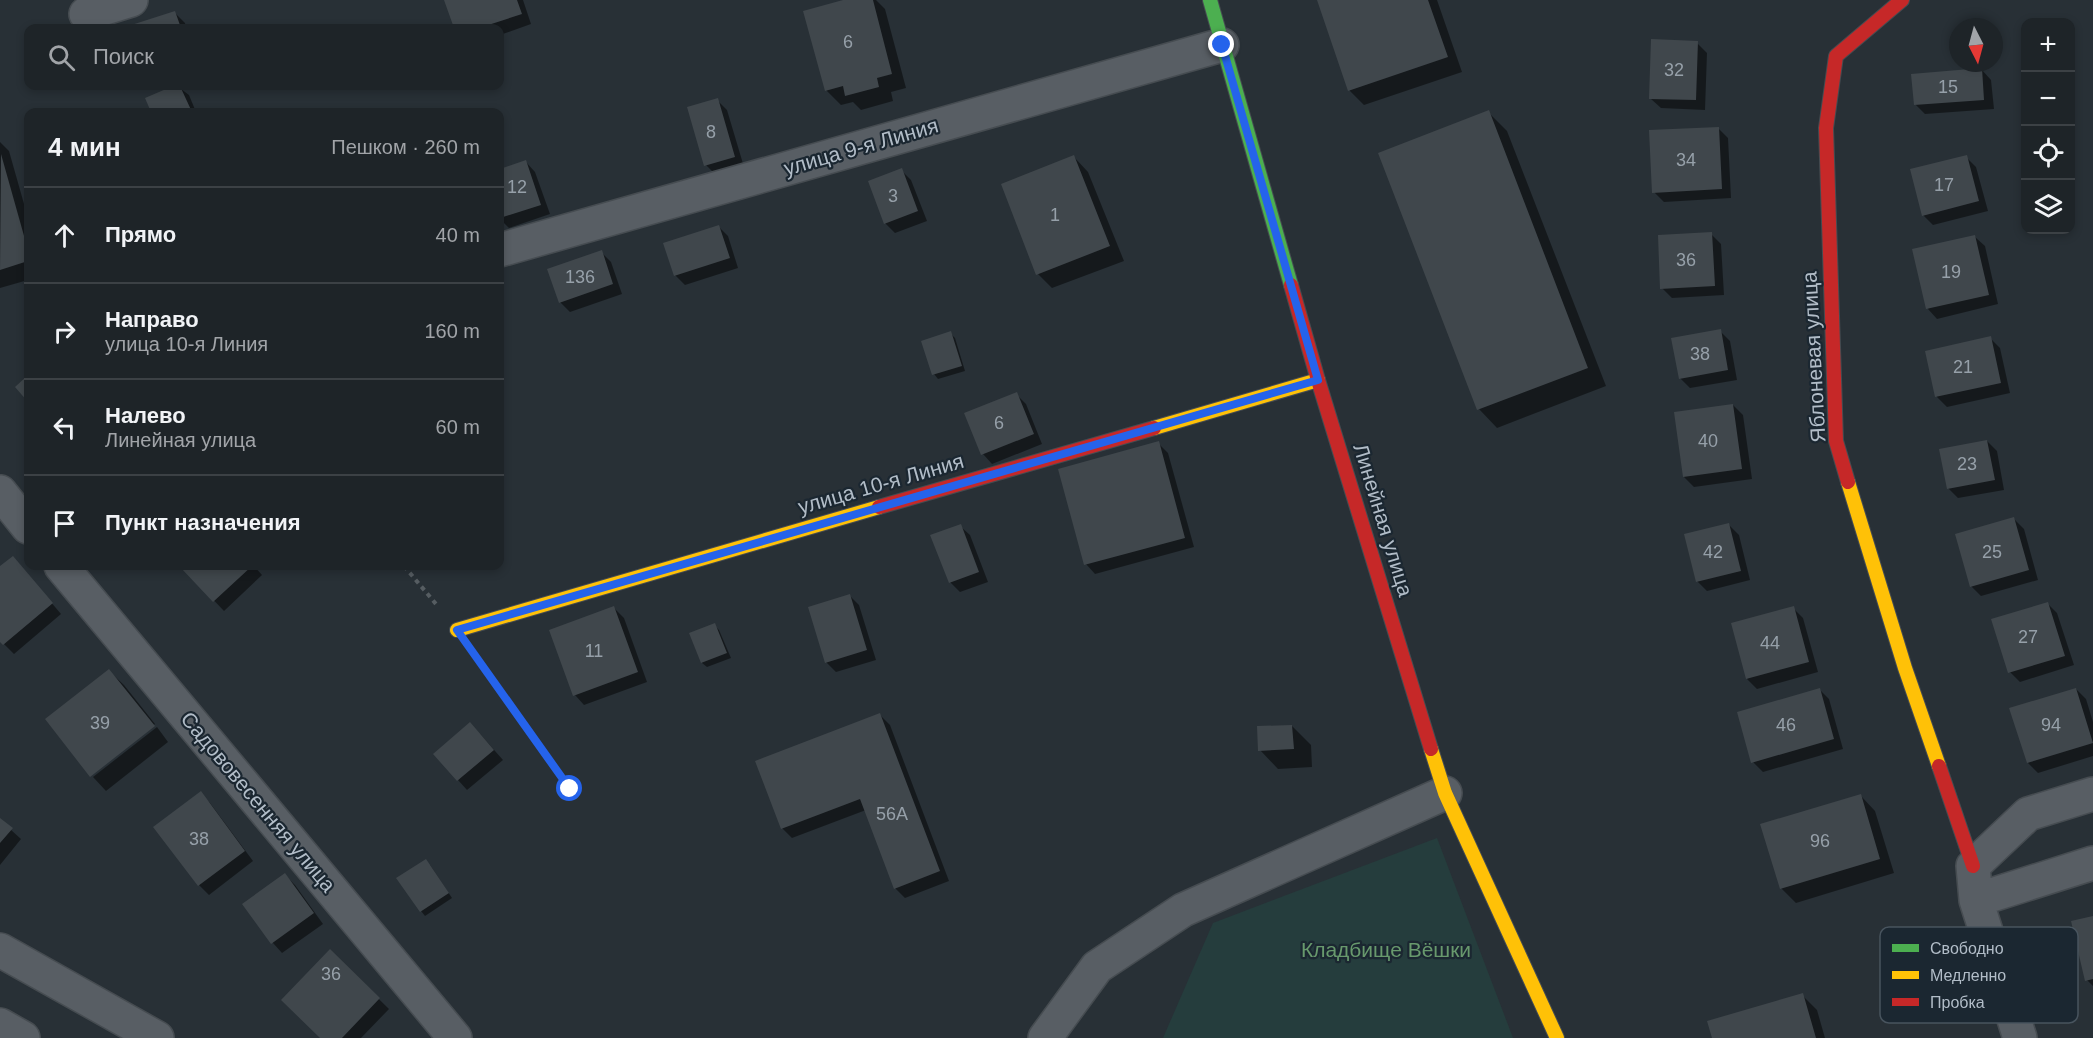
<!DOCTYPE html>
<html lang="ru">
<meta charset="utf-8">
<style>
body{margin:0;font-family:Arial,sans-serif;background:#262c30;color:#f1f3f6}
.controls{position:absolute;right:18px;top:18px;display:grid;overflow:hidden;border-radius:12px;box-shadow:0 3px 9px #0003}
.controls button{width:54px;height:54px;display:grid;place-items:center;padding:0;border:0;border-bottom:2px solid #3c4145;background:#1e2428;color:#f1f3f6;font:30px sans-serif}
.compass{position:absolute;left:1949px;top:18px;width:54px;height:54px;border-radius:50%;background:#1e2428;box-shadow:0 3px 9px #0003;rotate:174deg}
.stop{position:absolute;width:18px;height:18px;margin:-14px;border:4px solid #2563eb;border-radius:50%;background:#fff}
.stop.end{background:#2563eb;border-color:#fff;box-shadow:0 2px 6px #0008}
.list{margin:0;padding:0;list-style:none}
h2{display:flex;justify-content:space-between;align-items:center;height:78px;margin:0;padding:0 24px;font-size:26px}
h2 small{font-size:20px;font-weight:400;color:#a1a4a8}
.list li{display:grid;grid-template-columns:39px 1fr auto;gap:18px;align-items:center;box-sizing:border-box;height:96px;padding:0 24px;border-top:2px solid #3c4145}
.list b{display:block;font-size:22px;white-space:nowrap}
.list p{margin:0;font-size:20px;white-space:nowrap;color:#a1a4a8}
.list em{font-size:20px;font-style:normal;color:#a1a4a8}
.icon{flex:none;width:33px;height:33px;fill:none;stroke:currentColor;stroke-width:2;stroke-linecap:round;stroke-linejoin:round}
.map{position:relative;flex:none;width:2093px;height:1038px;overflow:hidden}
.search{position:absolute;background:#1e2428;box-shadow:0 3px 9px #0003;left:24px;top:24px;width:480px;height:66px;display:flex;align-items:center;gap:15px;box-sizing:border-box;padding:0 21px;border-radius:12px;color:#a1a4a8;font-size:22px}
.panel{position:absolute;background:#1e2428;box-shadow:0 3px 9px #0003;left:24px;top:108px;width:480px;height:462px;border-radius:12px}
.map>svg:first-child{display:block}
.green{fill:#253d3d}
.shadow{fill:#0007}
.building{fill:#40474c}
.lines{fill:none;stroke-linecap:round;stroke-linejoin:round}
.street-casing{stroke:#464c51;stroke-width:36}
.fast-casing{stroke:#464c51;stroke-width:16}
.slow-casing{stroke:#464c51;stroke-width:16}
.jam-casing{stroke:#464c51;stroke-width:16}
.path{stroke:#565d62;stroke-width:4;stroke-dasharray:4.5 4.5;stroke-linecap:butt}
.street{stroke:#585e64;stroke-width:33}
.fast{stroke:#4caf50;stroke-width:14}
.slow{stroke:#ffc107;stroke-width:14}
.jam{stroke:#c62828;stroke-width:14}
.route{stroke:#2563eb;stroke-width:8}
.labels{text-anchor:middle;stroke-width:4.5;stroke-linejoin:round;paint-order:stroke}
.number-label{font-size:18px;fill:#96a0a9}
.street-label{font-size:21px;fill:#b2bdc8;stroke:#1b2731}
.park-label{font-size:21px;fill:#68996d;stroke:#1b2731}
.key{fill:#1b2731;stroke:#48545e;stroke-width:1.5}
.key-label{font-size:16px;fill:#b2bdc8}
</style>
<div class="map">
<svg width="2093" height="1038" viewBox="0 0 2093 1038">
<rect width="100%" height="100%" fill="#283036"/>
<path class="green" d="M1437,838L1513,1038H1163L1213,923Z"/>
<path class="shadow" d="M446,0H523L531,24L500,35V28H455Z
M849,0H876L885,9L906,88L891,92L893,101L861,110L853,102L841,105L826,90Z
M1318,0H1437L1462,72L1364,105L1350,91Z
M175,13L185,23L186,28H126Z
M1697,43L1707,53L1705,110L1661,108L1651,99Z
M1982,70L1991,80L1994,109L1925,114L1915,104Z
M177,86L189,95L196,112H153L147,98Z
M717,100L727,110L744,167L716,175L706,165Z
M1488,112L1507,131L1606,386L1497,428L1479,409Z
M1718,128L1728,138L1731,198L1664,202L1654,192Z
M0,142L9,151L28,218V280L0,288Z
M1074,157L1088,172L1124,261L1052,288L1038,274Z
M1966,157L1976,167L1988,211L1933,225L1923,215Z
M526,162L535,172L550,214L509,228L500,219V170Z
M901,170L911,180L927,221L895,233L885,223Z
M718,226L728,236L738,268L685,285L675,275Z
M1711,234L1721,244L1724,295L1672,298L1662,288Z
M1975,237L1985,246L1998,304L1937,319L1928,309Z
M601,252L611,262L622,294L570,312L560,302Z
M1720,331L1730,341L1737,380L1690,388L1680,378Z
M950,333L955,338L965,371L938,379L934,374Z
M1990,338L2000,348L2010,393L1947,407L1937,397L1927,352Z
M1016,394L1026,404L1042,444L992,464L983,454Z
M1733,405L1743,415L1752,479L1694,487L1684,477Z
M1987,441L1997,451L2004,490L1958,498L1948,488Z
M1158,443L1168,453L1194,547L1095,574L1086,564Z
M2014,519L2024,529L2038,580L1981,596L1971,586Z
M1729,525L1739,535L1750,580L1707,591L1697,581Z
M960,526L970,535L988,582L960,592L950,582Z
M185,566H254L262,575L224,611L183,568Z
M0,568H22L61,614L14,654L0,640Z
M849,595L859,605L876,660L836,672L826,662Z
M2047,603L2057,613L2074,665L2020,682L2010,672Z
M614,608L624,618L647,682L584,705L575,695Z
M1793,608L1803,618L1818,672L1757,689L1747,679Z
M714,625L719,630L731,658L707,667L702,663L691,634Z
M109,671L124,685L155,724L91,775Z
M1819,689L1829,699L1843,749L1763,772L1753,762Z
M2076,689L2086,699L2093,722V756L2038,773L2028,763Z
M880,715L890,725L949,881L905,898L895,888L866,810L792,838L782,828Z
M1292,726L1311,745L1312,767L1278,769L1260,750Z
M157,727L168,742L106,791L93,777Z
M480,734L503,760L467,790L458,780Z
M200,793L210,803L253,861L209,895L199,885Z
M1861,796L1875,811L1894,873L1796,903L1781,888Z
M0,820L21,839L0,865Z
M430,865L452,898L425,916L421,911Z
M285,875L295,885L323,924L282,953L273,943L244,905Z
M2093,918V986L2087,980Z
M330,951L389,1009L361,1038H322Z
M1802,995L1817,1010L1825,1038H1713Z"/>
<path class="building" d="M444,0H517L522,14L479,28H454Z
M843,0H873L892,74L877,78L879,87L845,96L843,86L825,91L803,11Z
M1317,0H1428L1448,57L1348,91Z
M175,11L181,28H122Z
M1651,39L1698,41L1696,100L1649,99Z
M1982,68L1984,100L1914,105L1911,74Z
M173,86H180L192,112H151L145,98Z
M718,98L735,157L704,166L687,107Z
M1489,110L1588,368L1477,410L1378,153Z
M1719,127L1722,189L1652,193L1649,130Z
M1,154L28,250V261L0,270Z
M1074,155L1110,246L1036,275L1001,184Z
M1967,155L1979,201L1922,216L1910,169Z
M526,160L541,205L500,218V169Z
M902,168L918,211L884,224L868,181Z
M719,225L730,258L674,276L663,243Z
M1712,232L1715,286L1660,289L1658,235Z
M1975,235L1989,295L1926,309L1912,249Z
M602,250L613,284L559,303L547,269Z
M1721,329L1728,370L1679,379L1671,338Z
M951,331L962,366L932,375L921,341Z
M1991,336L2001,383L1935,397L1925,351Z
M28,375V402L15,387Z
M1017,392L1034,434L981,455L964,413Z
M1733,404L1742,469L1683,477L1674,412Z
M1987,440L1995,480L1947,489L1939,449Z
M1159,441L1185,538L1084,565L1058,469Z
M2014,517L2029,570L1970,587L1955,534Z
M1729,523L1741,571L1696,582L1684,534Z
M961,524L979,572L949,583L930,535Z
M13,556L53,603L3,645L0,642V566Z
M183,566H252L213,602L181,568Z
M850,594L867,650L825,663L808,607Z
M2048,602L2065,656L2008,673L1991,619Z
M614,606L638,672L573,696L549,630Z
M1794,606L1809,662L1746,679L1731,623Z
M715,623L727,653L701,663L689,633Z
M109,669L155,726L90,777L45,719Z
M1820,688L1834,739L1751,763L1737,712Z
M2076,688L2093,743L2027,763L2009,708Z
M880,713L940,871L894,889L860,799L781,829L755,761Z
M470,722L494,750L457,781L433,754Z
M1292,725L1294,749L1258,751L1257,726Z
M201,791L245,851L198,886L153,827Z
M1861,794L1880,859L1780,889L1760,824Z
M0,818L13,828L0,843Z
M426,859L449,893L420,912L396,878Z
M285,873L314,913L271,944L242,904Z
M2093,916V979L2085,981L2071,921Z
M330,949L380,998L342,1038H320L281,1000Z
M1803,993L1816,1038H1712L1707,1021Z"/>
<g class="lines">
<g class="street-casing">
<path id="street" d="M86,14L131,0
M500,250L1222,45
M0,492L28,527
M61,566L455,1038
M1976,900L2093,863
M0,950L157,1038
M0,1025L23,1038
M1045,1038L1097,967L1183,910L1445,793
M2020,1038L1976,900L1973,866L2028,814L2093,794"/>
</g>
<g class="fast-casing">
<path id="fast" d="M1210,0L1291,285"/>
</g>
<g class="slow-casing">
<path id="slow" d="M1154,428L1318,380
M1848,482L1905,668L1939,766
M457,630L879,507
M1431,749L1445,793L1557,1038"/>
</g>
<g class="jam-casing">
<path id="jam" d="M1291,285L1318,380L1431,749
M1848,482L1836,441L1826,128L1836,56L1902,0
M879,507L1154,428
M1939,766L1973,866"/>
</g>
<path class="path" d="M404,566L436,604
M479,660L570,789"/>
<use href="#street" class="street"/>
<use href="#fast" class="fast"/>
<use href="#slow" class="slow"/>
<use href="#jam" class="jam"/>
</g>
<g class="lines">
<path class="route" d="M570,789L457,630L1318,380L1222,45"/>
</g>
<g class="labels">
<g class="number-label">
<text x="848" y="48">6</text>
<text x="1674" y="76">32</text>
<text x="1948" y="93">15</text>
<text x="711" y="138">8</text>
<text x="1686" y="166">34</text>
<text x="1944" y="191">17</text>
<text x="517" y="193">12</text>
<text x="893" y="202">3</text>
<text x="1055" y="221">1</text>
<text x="1686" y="266">36</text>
<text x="1951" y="278">19</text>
<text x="580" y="283">136</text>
<text x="1700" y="360">38</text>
<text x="1963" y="373">21</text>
<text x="999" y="429">6</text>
<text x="1708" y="447">40</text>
<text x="1967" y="470">23</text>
<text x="1713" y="558">42</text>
<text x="1992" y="558">25</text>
<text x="2028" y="643">27</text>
<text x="1770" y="649">44</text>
<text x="594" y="657">11</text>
<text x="100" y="729">39</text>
<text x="1786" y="731">46</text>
<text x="2051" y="731">94</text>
<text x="892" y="820">56А</text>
<text x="199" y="845">38</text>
<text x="1820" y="847">96</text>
<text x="331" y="980">36</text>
</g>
<g class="street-label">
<text transform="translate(861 147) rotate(-16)" y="7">улица 9-я Линия</text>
<text transform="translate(1814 357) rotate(-93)" y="7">Яблоневая улица</text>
<text transform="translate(881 484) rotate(-16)" y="7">улица 10-я Линия</text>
<text transform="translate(1383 520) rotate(73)" y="7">Линейная улица</text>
<text transform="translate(258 802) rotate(50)" y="7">Садововесенняя улица</text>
</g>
<g class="park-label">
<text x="1386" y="957">Кладбище Вёшки</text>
</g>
</g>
<rect x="1880" y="927" width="198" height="96" rx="9" class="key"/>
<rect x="1892" y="944" width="27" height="8" fill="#4caf50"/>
<rect x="1892" y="971" width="27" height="8" fill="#ffc107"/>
<rect x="1892" y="998" width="27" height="8" fill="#c62828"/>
<g class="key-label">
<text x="1930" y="954">Свободно</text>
<text x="1930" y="981">Медленно</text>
<text x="1930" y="1008">Пробка</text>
</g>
</svg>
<div class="controls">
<button>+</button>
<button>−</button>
<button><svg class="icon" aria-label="locate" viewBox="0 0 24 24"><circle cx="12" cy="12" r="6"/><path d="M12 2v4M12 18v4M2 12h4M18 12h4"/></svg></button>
<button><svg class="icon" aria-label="layers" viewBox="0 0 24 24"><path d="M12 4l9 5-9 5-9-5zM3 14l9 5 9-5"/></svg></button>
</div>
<svg class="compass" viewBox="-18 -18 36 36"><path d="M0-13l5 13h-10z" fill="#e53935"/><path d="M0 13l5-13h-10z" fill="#a1a4a8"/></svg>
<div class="stop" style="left:570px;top:789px"></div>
<div class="stop end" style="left:1222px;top:45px"></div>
<div class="search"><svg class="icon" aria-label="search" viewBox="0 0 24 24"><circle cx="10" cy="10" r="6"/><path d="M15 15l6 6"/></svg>Поиск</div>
<section class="panel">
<h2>4 мин<small>Пешком · 260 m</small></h2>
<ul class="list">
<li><svg class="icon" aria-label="ahead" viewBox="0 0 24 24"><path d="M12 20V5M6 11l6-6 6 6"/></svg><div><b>Прямо</b></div><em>40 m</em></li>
<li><svg class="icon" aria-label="right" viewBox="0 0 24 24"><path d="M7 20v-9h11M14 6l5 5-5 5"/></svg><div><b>Направо</b><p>улица 10-я Линия</p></div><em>160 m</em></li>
<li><svg class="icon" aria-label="left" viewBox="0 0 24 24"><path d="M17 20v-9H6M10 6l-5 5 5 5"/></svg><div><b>Налево</b><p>Линейная улица</p></div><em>60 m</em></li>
<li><svg class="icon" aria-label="arrive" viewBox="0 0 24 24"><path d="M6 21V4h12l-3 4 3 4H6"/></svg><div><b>Пункт назначения</b></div></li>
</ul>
</section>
</div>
